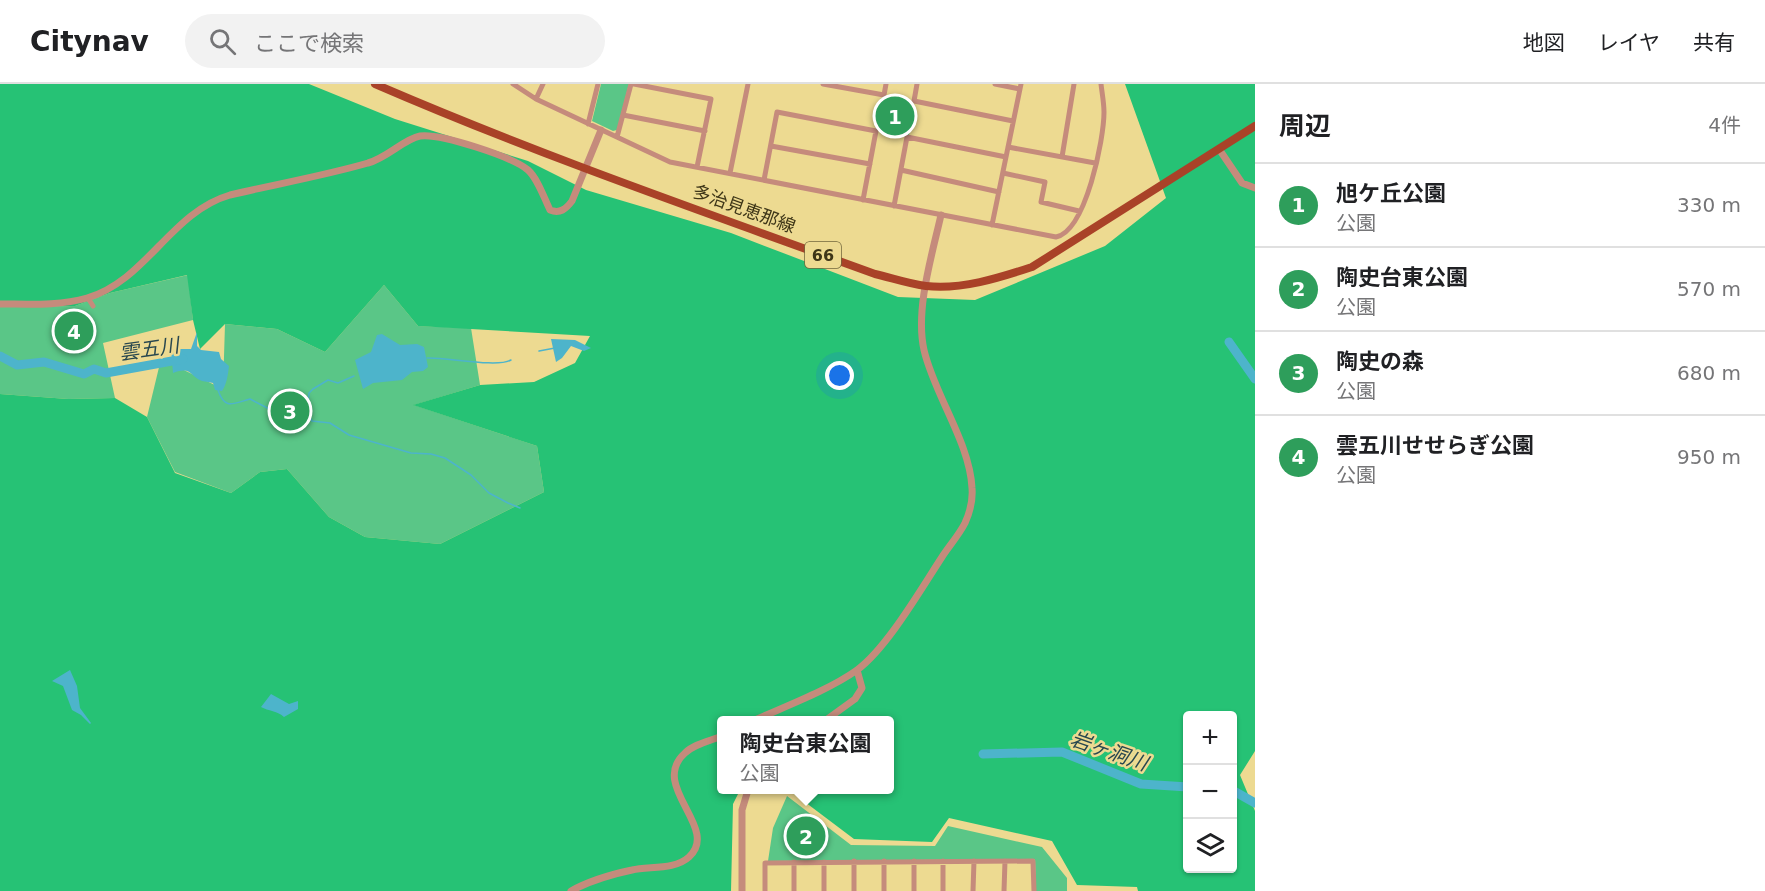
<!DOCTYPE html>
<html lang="ja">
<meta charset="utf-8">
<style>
body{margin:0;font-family:"DejaVu Sans","Noto Sans JP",sans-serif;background:#f2f2f2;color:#202124}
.controls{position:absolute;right:18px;bottom:18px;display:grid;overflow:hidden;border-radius:6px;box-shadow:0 2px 4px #0004}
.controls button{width:54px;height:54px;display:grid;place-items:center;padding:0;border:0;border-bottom:2px solid #e0e0e0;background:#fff;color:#202124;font:30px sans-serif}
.you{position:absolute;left:840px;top:292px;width:21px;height:21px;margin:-15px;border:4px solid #fff;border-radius:50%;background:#1a73e8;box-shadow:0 0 0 9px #1a73e833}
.badge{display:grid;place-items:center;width:39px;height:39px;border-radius:50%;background:#484ec3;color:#fff;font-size:20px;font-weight:700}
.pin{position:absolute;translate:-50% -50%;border:3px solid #fff;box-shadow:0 2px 6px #0006}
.popup{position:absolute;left:717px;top:632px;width:177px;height:78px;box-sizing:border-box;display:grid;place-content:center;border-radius:6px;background:#fff;filter:drop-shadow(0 2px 4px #0005);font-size:20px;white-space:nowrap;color:#757577}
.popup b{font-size:22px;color:#202124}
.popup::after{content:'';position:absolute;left:50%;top:100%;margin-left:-12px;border:12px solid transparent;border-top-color:#fff}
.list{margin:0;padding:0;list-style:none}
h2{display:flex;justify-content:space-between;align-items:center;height:78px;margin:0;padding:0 24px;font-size:26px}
h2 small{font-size:20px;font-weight:400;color:#757577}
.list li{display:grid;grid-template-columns:39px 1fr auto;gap:18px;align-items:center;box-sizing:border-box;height:84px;padding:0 24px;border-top:2px solid #e0e0e0}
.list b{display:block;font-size:22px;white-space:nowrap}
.list p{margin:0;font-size:20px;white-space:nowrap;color:#757577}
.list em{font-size:20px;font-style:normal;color:#757577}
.icon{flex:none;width:33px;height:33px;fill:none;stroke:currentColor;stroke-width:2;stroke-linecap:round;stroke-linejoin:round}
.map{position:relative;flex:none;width:1255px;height:807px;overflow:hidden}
header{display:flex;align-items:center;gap:36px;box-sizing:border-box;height:84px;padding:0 30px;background:#fff;border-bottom:2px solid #e0e0e0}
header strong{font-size:28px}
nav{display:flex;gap:33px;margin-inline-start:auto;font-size:21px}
.search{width:420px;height:54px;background:#f2f2f2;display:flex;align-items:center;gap:15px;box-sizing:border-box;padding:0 21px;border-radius:33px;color:#757577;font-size:22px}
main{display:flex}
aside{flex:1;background:#fff}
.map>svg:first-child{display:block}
.green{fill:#5ac687}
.forest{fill:#26c275;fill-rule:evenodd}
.water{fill:#4db4cb}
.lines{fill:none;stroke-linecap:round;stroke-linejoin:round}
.stream{stroke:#4db4cb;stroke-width:1.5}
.river{stroke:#4db4cb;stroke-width:9}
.minor{stroke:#c58b7c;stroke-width:5}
.tertiary{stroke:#c58b7c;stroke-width:7}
.primary{stroke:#a94228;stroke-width:8}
.labels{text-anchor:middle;stroke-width:5;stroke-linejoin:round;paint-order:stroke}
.shield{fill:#edda91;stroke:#72673c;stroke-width:1.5}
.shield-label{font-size:16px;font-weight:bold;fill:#3e3618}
.street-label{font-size:18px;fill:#3e3618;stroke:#edda91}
.water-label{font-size:20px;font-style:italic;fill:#28474f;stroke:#edda91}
</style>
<header>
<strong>Citynav</strong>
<div class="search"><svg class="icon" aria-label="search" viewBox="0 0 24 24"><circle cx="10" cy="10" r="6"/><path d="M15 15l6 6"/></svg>ここで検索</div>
<nav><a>地図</a><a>レイヤ</a><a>共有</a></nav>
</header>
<main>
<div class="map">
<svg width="1255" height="807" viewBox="0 0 1255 807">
<rect width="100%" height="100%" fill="#edda91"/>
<path class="green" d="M601,0H629L617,46L613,47L592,37Z
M881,14L914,20L909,51L876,44Z
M188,191L193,236L103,259L115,314L68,315L0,310V223L75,222L110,209Z
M384,201L418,242L471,244L480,301L414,321L537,362L544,408L440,460L365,453L329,433L287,385L260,388L231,409L175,388L147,333L161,275L223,305L225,240L277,245L325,268Z
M787,712L851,761L935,762L948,742L1042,763L1067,794V807H1036L1035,775L768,777L773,744Z"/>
<path class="forest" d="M0,0H309L395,35L528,77L586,106L731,149L898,213L975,216L1105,162L1166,114L1125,0H1255V667L1240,691L1255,727V807H1138L1137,803L1077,801L1052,757L949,734L932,758L854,755L789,706H890V636H814L812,634L808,636H722V706H740L733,720L731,807H0V310L68,315L115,314L147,333L175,389L231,409L260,388L287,385L329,433L365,453L440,460L544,408L537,362L413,321L480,301L534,298L575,279L590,252L418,242L384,201L325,268L277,245L225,240L200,265L193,236L187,191L110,209L75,222L0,223ZM1188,632H1232V784H1188Z"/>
<path class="water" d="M197,248V262L201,266L219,268L221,275L229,282C228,290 227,300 222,307L215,306L213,299C210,298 206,298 202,297C189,292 192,282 173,289L171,265H191Z
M382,250L400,261L417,260L424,263L428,283L423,287L412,288L402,296L373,299L363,305L355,276L371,268L377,251Z
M551,255L575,256L591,264L584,267L571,262L562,274L556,278Z
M70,586L77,602L80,624L91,639L90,640L81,631L72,626L63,602L52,597Z
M271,610L289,620L298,617V625L284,633C278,627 268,627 261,623Z"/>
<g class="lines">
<path class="stream" d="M539,267L555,264
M427,274C446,273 497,284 511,276
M218,306C225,327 234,319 250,315L279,330L302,326L308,320L309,309L313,305L328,296L338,299L354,292
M304,324L312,337L330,339L349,351L411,369L431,370L445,374L471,391L489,409L508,419L520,424"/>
<path class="river" d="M1229,258L1255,295
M0,272L17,281L44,278L84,290L94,285L106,289L183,275
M983,670L1062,668L1141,700L1188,703
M1232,706L1255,719"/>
<path class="minor" d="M513,0L536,15L670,78L1056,153C1086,147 1104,55 1104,28C1104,19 1102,9 1101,0
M634,0L711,15L697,83
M823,0L884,11L886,0
M917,0L914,17L1013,37
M995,0L1020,5
M536,15L543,0
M623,31L705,47
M588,40L598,0
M617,53L631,0
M771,62L870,80
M1008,63L1095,79
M1062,73L1074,0
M901,86L999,108
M730,89L748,0
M1003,89L1045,98L1041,118L1079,127
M764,96L777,28L876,47L863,116
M894,122L907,53L1006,73
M992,141L1021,0
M88,214L93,222
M854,777V807
M884,777V807
M914,777V807
M794,778V807
M765,807V779L1033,777L1034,807
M824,807V778
M943,807V777
M973,807L974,777
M1004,807L1005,777"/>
<path class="tertiary" d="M1219,65L1242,99L1255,104
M0,220C29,220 59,222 87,214C146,197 171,128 230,111C276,100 323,92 368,79C387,74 404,55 420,52C440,49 513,73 528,86C538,95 544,114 550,126C560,130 566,125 572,117L601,46
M755,636C786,622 829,606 857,586C887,564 921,505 942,473C949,462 959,451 965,439C970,428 973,416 972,404C970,359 934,310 924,266C915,226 932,171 941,131
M826,636L855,615L862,604L857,586
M571,807C589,797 613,790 632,786C649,782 675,786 689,773C721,744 648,702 685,669C694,660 710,657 722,652
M742,807V726L748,706"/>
<path class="primary" d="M375,0C539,71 707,129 875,190C892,194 909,200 926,202C961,206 999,194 1032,183L1255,42"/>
</g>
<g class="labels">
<rect class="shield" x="805" y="158" width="36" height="26" rx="4.5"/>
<g class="shield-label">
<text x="823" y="177">66</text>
</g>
<g class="street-label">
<text transform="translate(744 125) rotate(20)" y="6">多治見恵那線</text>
</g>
<g class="water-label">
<text transform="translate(149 265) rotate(-8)" y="7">雲五川</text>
<text transform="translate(1109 667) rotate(19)" y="7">岩ヶ洞川</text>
</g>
</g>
</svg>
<div class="controls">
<button>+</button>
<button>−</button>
<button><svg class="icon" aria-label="layers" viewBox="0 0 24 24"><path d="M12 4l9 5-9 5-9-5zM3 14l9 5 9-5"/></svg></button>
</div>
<div class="you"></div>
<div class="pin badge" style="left:895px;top:32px;background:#2e9e5b">1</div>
<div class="pin badge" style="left:806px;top:752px;background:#2e9e5b">2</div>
<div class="popup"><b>陶史台東公園</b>公園</div>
<div class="pin badge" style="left:290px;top:327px;background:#2e9e5b">3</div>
<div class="pin badge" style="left:74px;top:247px;background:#2e9e5b">4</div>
</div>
<aside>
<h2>周辺<small>4件</small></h2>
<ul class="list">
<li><span class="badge" style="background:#2e9e5b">1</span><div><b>旭ケ丘公園</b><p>公園</p></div><em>330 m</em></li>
<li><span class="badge" style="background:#2e9e5b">2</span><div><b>陶史台東公園</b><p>公園</p></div><em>570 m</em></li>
<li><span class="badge" style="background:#2e9e5b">3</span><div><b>陶史の森</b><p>公園</p></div><em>680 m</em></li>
<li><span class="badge" style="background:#2e9e5b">4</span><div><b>雲五川せせらぎ公園</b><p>公園</p></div><em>950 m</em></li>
</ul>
</aside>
</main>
